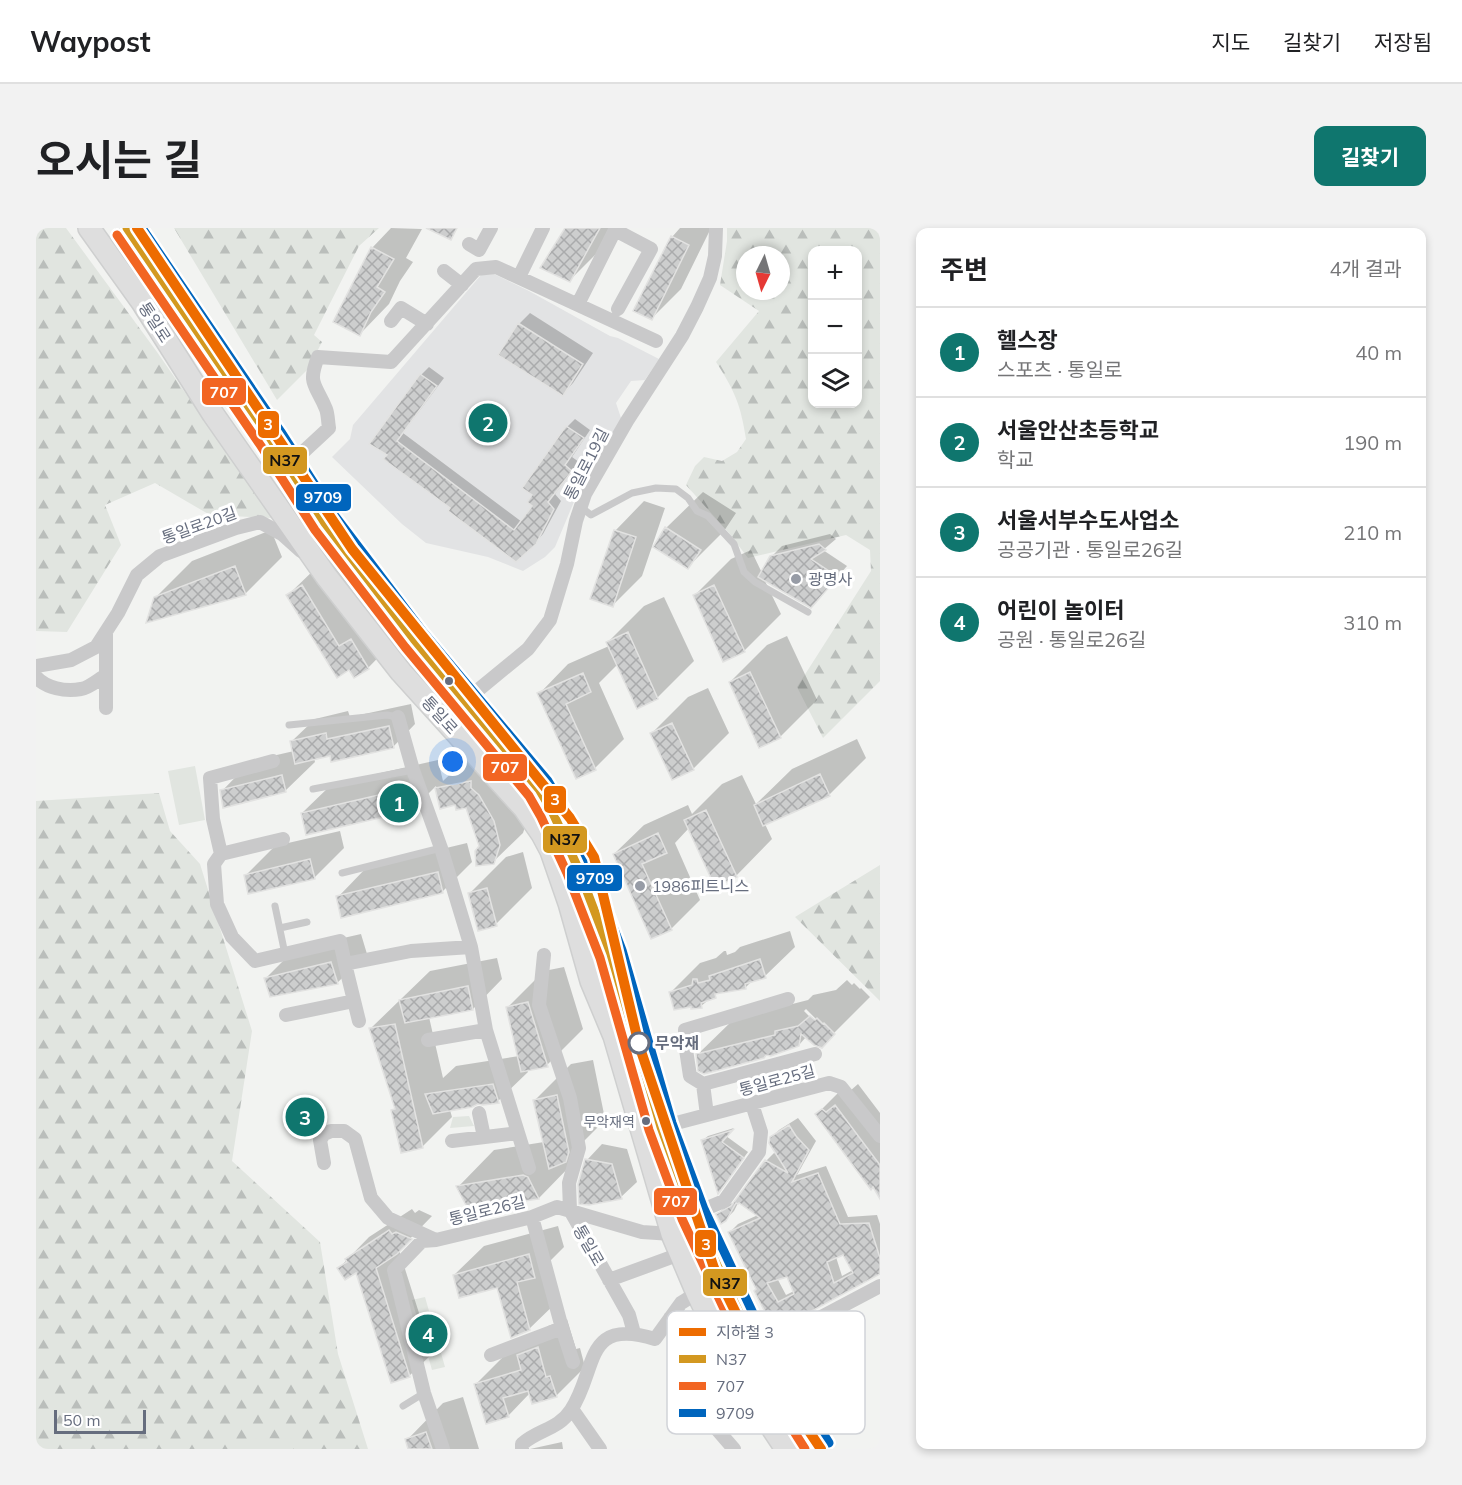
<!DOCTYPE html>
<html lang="ko">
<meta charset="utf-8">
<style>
body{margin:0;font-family:Mulish,"Noto Sans KR",sans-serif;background:#f2f2f2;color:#202124}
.controls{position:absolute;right:18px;top:18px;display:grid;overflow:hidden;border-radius:12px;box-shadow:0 3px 9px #0003}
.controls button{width:54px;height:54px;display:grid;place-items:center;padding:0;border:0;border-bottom:2px solid #e0e0e0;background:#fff;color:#202124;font:30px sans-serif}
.compass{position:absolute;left:700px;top:18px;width:54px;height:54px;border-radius:50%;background:#fff;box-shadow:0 3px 9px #0003;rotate:185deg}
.scale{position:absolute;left:18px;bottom:15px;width:92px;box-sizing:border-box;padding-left:6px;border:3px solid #666d7e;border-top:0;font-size:16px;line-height:21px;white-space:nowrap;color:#666d7e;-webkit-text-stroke:4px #fff;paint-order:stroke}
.you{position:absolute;left:417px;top:534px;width:21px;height:21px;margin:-15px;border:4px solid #fff;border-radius:50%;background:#1a73e8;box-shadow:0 0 0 9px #1a73e833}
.badge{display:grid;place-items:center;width:39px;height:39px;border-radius:50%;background:#0f766e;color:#fff;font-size:20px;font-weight:700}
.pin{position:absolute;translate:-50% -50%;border:3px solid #fff;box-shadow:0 2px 6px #0006}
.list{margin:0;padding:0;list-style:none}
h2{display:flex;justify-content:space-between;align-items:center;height:78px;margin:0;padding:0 24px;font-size:26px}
h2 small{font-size:20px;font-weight:400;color:#757577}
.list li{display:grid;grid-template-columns:39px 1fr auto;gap:18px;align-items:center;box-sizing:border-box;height:90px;padding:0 24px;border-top:2px solid #e0e0e0}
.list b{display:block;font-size:22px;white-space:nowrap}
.list p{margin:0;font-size:20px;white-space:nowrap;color:#757577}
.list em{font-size:20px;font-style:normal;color:#757577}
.icon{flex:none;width:33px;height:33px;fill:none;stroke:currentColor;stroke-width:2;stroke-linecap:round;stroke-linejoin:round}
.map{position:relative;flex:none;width:844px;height:1221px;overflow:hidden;border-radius:12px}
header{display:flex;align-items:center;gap:36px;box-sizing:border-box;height:84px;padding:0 30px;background:#fff;border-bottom:2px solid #e0e0e0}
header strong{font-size:28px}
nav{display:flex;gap:33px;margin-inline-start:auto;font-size:21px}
.intro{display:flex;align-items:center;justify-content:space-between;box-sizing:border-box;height:144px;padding:0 36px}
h1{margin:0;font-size:42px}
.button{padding:15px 27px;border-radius:12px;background:#0f766e;color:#fff;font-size:21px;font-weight:700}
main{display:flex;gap:36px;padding:0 36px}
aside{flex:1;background:#fff;border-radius:12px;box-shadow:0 3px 9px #0003}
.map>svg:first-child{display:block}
.built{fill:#e2e3e4}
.forest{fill:url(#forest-firs);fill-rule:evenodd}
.park{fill:#e1e5e0}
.shadow{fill:#0003;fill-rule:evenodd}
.building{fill:url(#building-cross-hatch);stroke:#e2e2e1;stroke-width:1.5;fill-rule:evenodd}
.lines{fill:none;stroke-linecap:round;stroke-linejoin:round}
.primary-casing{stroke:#cecfcf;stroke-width:24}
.service{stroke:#c9c9ca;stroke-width:7}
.minor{stroke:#c9c9ca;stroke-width:14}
.primary{stroke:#dedede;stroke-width:21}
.bus-1-casing{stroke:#fff;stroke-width:14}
.bus-2-casing{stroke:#fff;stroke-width:14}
.bus-3-casing{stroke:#fff;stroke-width:14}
.bus-1{stroke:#d39820;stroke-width:9}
.bus-2{stroke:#f26522;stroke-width:9}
.bus-3{stroke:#0065bd;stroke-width:9}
.metro-1-casing{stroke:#fff;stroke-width:15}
.metro-1{stroke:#ed6c00;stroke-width:10}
.poi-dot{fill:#979ca6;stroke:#fff;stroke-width:2}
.bus-dot{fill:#666d7e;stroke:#fff;stroke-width:2}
.stop-dot{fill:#fff;stroke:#666d7e;stroke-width:3}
.labels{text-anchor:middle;stroke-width:6;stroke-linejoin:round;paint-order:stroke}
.bus-label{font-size:14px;fill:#666d7e;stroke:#fff;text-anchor:end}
.street-label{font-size:16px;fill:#666d7e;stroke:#fff}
.poi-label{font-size:16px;fill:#666d7e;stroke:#fff;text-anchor:start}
.stop-label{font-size:16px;font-weight:bold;fill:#666d7e;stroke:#fff;text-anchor:start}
.key{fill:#fff;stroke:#d1d3d8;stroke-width:1.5}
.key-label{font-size:16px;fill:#666d7e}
.line-badge{stroke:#fff;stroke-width:2}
.badge-label{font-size:16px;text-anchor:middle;font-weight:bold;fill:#fff}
.pale-badge-label{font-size:16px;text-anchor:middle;font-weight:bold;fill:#111}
</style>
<header>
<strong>Waypost</strong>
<nav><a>지도</a><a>길찾기</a><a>저장됨</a></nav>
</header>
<div class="intro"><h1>오시는 길</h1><a class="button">길찾기</a></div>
<main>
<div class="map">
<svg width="844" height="1221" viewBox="0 0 844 1221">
<defs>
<pattern id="forest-firs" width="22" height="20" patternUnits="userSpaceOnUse" patternTransform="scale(1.5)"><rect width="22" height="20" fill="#e1e5e0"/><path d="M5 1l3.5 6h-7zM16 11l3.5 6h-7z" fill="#babebb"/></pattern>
<pattern id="building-cross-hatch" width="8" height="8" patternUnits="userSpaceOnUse" patternTransform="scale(1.5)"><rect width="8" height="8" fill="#cdcece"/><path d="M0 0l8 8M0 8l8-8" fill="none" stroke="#aaabac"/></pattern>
</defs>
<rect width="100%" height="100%" fill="#f2f3f1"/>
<path class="built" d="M458,46L493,63L574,108L582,110L623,131L609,152L595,153L580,175L586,193L545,257L519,319L509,329L487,343L452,329L390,315L366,296L296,229L314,211L317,197L445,47Z"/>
<path class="forest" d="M0,0H30L121,124L236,290L174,287L119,255L69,277L85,317L31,404L0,403Z
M138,0H343L323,18L278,107L286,114L272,141L241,172Z
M691,0H844V453L787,510L761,459L835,343L834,322L810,307L712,330L693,305L650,257L659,238L668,229L686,233L701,224L710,211C705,178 699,163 680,134L723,83L684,57L691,13ZM776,22H822V176H776ZM709,27H745V63H709Z
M123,565L134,603L164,636L216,803L196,933L284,1014L302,1126L332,1221H0V573Z
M844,637V773L759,689Z"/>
<path class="park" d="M159,538L169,592L143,597L132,543Z
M433,888L438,898L414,900L417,889Z
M389,1069L409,1139L396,1142L376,1072Z
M214,1210L257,1211V1221H214Z"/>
<path class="shadow" d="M355,0L386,1L370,30L377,34L364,53L353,76L324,106L336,20Z
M530,0H575L563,23L534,52Z
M644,0H675L645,61L615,91L636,9Z
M494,85L557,125L537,155L527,166L483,96Z
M393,139L408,150L367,205L486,294L498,277L531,199L539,191L554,202L536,229L543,234L519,266L525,273L507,306L499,315L416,280L353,226L385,147Z
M667,264L700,285L688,303L652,339L630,300Z
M608,273L629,280L606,348L577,377L579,303Z
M235,302L246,329L209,366L119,370L156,333Z
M794,306L800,311L787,322L811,338L786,367L728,351L745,386L708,423L658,368L695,331L715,322L726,345L735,329L746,318Z
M296,329L333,390L344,383L361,410L332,440L318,448L252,367L282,338Z
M628,369L658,433L622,469L602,479L582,436L563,455L588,511L559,540L503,466L532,436L573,418L572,414L608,378Z
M751,408L781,472L744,509L694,454L731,417Z
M672,460L693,505L657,541L616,505L652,469Z
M375,476L379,496L357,519L278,530L279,534L249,563H186L215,533L258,523L256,513L279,491L312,483L314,489Z
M821,511L830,530L793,567L729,596L736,611L700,648L653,600L639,615L664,672L635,701L578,626L608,597L652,577L656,586L686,556L706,547L720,576L756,541Z
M464,524L463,530L472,538L487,563L493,587L487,605L457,634L444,618L431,578L421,575L405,579L400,558L377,581L266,585L296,556L402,532L407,553L430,531Z
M304,603L308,620L278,650L210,647L239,618Z
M431,615L436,634L406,664L302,669L331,639Z
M487,624L496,660L460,696L434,665L470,629Z
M754,703L759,719L729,748L716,753L709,760L684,763L665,778L635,764L664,735L680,730L688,723H690L691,727L699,724L704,719Z
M325,706L331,726L301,755L230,750L259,721Z
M461,730L466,751L437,781L393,789L407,850L420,838L483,828L471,780L508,743L528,739L547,801L511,837L491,841L492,844L462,873L447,876L442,875L414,882L416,889L386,919L357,882L360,879L335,800L394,743Z
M811,752L816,757L818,755L824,761L825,760L834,769L785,818L770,809L763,817L661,827L698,791L772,772L777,767L800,762ZM770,781L780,791H776L768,783Z
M557,832L568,886L565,896L535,926L539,933L503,970L433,980L422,959L458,922L508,914L499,872L535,836Z
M822,856L844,885V960L838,957L781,886L803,864L814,863Z
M762,890L780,913L761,947L790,938L812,989L841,987L844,996V1044L740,1101L694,1004L702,996L722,987L703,973L698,983L689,992L682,986L690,978L701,973L730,933L738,925L743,927L735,910L743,902ZM807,1025L817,1042L806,1048L800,1029ZM752,1047L758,1063L750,1067L741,1050Z
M698,900L690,908L712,924L686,959L667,912L672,908Z
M566,916L591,921L601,954L585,969L551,932Z
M376,981L379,985L383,982L396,988L363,1022L396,1126L373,1148L321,1042L303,1040L333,1009Z
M522,998L528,1019L513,1034L523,1072L493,1101L462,1058L418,1047L448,1018Z
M531,1091L540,1121L544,1120L549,1139L520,1168L494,1165L472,1188L440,1156L469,1127L489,1121L512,1098Z
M427,1169L443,1221H373L371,1212L407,1175Z
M526,1214L527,1221H494Z"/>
<path class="building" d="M390,0H421L415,12Z
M529,0H564L534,54L504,40Z
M635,8L653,17L616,92L597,83Z
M335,19L358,31L341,59L349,64L335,84L324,108L297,94Z
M482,95L547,136L527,168L462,127Z
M384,146L401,158L361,213L478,302L496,278L491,274L496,267L486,260L530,198L548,210L529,237L536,243L512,274L518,281L500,316L480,334L412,283L414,280L347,231L351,227L333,216Z
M629,299L665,322L652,341L617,319Z
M578,302L600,309L577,379L554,371Z
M783,316L790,322L775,331L802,349L775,380L722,349L734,328Z
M199,338L210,367L110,395L118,369Z
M266,357L303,418L315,411L333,441L318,450L313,442L301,450L250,367Z
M678,357L709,424L687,434L657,367Z
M592,404L622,471L601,481L570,414Z
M714,444L745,510L723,520L693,454Z
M547,445L555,464L530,476L560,542L540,551L501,465Z
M636,495L658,542L636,552L614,505Z
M353,498L358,520L295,534L294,528L259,536L254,513L290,505L291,511Z
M784,546L794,568L727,598L718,577Z
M246,547L250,564L187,580L184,562Z
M435,553V560L443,567L458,593L464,617L458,636L440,638L439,623L443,618L430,580L420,582L419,577L404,581L399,560Z
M373,560L378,582L270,607L265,585Z
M670,582L701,649L679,659L648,592Z
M622,605L631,625L606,636L636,702L615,711L577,626Z
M274,631L279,651L212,666L208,647Z
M402,644L407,665L305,690L300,668Z
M451,660L461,698L442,703L432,665Z
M724,731L730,750L709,756L710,761L679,766L680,770L665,775L666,780L655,781V779L638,782L633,764L656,757L657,751H661L662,755L674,752L673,748Z
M295,734L302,756L234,769L228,750Z
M432,758L437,782L369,795L363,772Z
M492,774L512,839L485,844L470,779Z
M774,788L779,792L781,790L787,796L788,795L799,806L786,820L778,817L765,806L763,818L735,828L730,827L728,830L672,845L668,846L662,843L660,826L739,807V803L762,798Z
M359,796L387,920L365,925L355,882L359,881L333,800Z
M457,856L463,875L447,877L442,876L436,879L397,886L389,866Z
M521,867L533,924L530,934L513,941L497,872Z
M799,877L844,937V971L837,959L835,962L779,886L786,881L790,884Z
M753,897L760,908L773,922L756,954L782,945L804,996L833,995L844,1030V1046L739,1103L718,1063L720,1061L692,1004L724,990L703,975L702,976L700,975L690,993L685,996L680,986L695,978L729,932L752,945L733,915L734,909ZM807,1027L817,1045L798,1055L791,1034ZM751,1049L758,1066L742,1074L731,1055Z
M697,902L686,914L708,930L682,966L665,912Z
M549,931L576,936L586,971L553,977L543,976L542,956Z
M487,947L492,949L503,971L432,981L420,958Z
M353,1002L356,1006L360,1004L376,1011L361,1026L340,1040L374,1149L355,1155L320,1045L309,1052L301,1040L311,1034L309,1031Z
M493,1026L499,1050L481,1054L494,1102L475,1110L461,1060L423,1070L417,1047Z
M502,1119L510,1149L514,1148L521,1169L496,1176L492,1163L467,1170L473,1189L450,1196L438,1156L485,1142L481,1127Z
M390,1204L396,1221H372L369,1211Z"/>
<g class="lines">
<g class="primary-casing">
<path id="primary" d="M53,0L106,74L177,186L290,348L365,444L488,580L506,606L515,623L533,675L555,753L578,808L636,1006L661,1065L703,1150L750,1221
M91,0L235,211L289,295L378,411L503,561L516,583L542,640L575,726L625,899L657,986L721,1123L783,1221"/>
</g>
<path class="service" d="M545,279L555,287L596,265L620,260L640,261L652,270L661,283L672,288L698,316L708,344L719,354L772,384
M364,407L370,419L414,471
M253,497L351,487L362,489
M277,561L377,542
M306,645L405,620
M543,672L575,776
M239,678L249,726
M244,700L271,694
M670,1038L690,1089L711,1126
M700,1122L765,1221
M367,1178L388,1165"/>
<path class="minor" d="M433,16L443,22L455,0
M408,43L426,57
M483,49L507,0
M542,76L579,2L615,21L582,81
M355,93L365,80L391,96
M252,238L293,200C292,194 292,186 290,181C280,156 271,157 282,129L355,134L440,41L460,39L620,113
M70,404V480
M0,438L35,432L60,419L82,385L101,347L124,328L200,300L224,294L246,306L265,323
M0,449C10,460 29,464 45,461C53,460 63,451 70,447
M430,472L492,421L514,392L531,336L540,293L549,266L591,193L646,108L661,79L674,50L679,28L680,0
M362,489L377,542L405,620L435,719L450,802L493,940
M237,533L174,550L177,591L185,626L178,636L181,676L196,709L219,733L304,713L309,736L375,723L435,719
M185,626L247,611
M508,727L503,777L534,870L543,920L533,955L534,982L593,1087L598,1105
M309,736L323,793
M250,787L318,773
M392,812L450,802
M667,856L654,848L649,815V802L752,771
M443,885L448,909
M671,887L667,856L779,826
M625,899L793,855L805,859L844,908
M416,913L482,905
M288,935L284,912L288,906L295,903H308L319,911L335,970L352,990L400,1012L496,989L521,979L606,1004L636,1006
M657,986L688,973L723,924L725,904L716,876
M496,989L526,1100L537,1134
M400,1012L386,1013L358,1042L388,1165L407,1221
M573,1052L644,1026
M634,1090L687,1188
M721,1123L844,1058
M455,1127L526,1100
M536,1181L564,1221
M486,1221V1216C503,1201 522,1202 535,1182C562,1141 547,1089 619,1111L645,1075L661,1065
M698,1221L678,1198L687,1188L717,1171"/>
<use href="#primary" class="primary"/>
<g class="bus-1-casing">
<path id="bus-1" d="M91,0L235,211L289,295L378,411L503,561L516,583L542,640L575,726L625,899L657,986L721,1123L783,1221"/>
</g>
<g class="bus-2-casing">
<path id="bus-2" d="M81,7L225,218L279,302L369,419L493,568L505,589L531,645L564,730L613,902L646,991L710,1128L769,1221"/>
</g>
<g class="bus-3-casing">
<path id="bus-3" d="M106,0L245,204L299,288L387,404L512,553L527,578L553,635L586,722L636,895L668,981L732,1117L793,1215"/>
</g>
<use href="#bus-1" class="bus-1"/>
<use href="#bus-2" class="bus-2"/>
<use href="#bus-3" class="bus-3"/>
<g class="metro-1-casing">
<path id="metro-1" d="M101,0L316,321L534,590L558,629L603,817L678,1040L717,1120L785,1221"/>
</g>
<use href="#metro-1" class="metro-1"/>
</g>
<g class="poi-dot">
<circle cx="760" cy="351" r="6"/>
<circle cx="604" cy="658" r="6"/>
</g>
<g class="bus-dot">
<circle cx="413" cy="453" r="5"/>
<circle cx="610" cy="893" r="5"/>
</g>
<circle class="stop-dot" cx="603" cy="815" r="10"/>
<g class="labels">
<g class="bus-label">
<text x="599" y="899">무악재역</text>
</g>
<g class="street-label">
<text transform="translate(119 94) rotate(57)" y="6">통일로</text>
<text transform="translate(550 236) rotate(-63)" y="6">통일로19길</text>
<text transform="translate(163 297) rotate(-20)" y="6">통일로20길</text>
<text transform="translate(404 487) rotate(48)" y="6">통일로</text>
<text transform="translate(741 852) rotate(-15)" y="6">통일로25길</text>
<text transform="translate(451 982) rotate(-14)" y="6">통일로26길</text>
<text transform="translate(553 1017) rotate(60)" y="6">통일로</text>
</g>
<g class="poi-label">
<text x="772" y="357">광명사</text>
<text x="616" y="664">1986피트니스</text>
</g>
<g class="stop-label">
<text x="619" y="821">무악재</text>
</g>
</g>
<rect x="631" y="1083" width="198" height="123" rx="9" class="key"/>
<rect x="643" y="1100" width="27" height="8" fill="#ed6c00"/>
<rect x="643" y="1127" width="27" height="8" fill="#d39820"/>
<rect x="643" y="1154" width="27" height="8" fill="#f26522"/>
<rect x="643" y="1181" width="27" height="8" fill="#0065bd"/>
<g class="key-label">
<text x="680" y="1110">지하철 3</text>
<text x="680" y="1137">N37</text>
<text x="680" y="1164">707</text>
<text x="680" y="1191">9709</text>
</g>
<g class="line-badge">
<rect x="165" y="149" width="46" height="29" rx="6" fill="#f26522"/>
<rect x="221" y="182" width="23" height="29" rx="6" fill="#ed6c00"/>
<rect x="226" y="218" width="46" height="29" rx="6" fill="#d39820"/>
<rect x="259" y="255" width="57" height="29" rx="6" fill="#0065bd"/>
<rect x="446" y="525" width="46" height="29" rx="6" fill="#f26522"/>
<rect x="507" y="557" width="24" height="29" rx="6" fill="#ed6c00"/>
<rect x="506" y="597" width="46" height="29" rx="6" fill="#d39820"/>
<rect x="530" y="636" width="57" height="28" rx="6" fill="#0065bd"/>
<rect x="617" y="959" width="45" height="29" rx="6" fill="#f26522"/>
<rect x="658" y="1001" width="23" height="29" rx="6" fill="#ed6c00"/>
<rect x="666" y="1040" width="46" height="29" rx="6" fill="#d39820"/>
</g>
<g class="badge-label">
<text x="188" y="170">707</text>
<text x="232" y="202">3</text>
<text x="287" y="275">9709</text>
<text x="469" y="545">707</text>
<text x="519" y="577">3</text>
<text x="559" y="656">9709</text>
<text x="640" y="979">707</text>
<text x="670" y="1022">3</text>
</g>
<g class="pale-badge-label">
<text x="249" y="238">N37</text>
<text x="529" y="617">N37</text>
<text x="689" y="1061">N37</text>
</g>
</svg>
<div class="controls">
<button>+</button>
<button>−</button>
<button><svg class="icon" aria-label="layers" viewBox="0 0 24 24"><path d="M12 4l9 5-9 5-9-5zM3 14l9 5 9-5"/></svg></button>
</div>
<svg class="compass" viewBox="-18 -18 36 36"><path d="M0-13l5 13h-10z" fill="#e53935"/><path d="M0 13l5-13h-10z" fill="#757577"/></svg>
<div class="scale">50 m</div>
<div class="you"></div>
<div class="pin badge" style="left:363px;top:575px">1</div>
<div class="pin badge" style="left:452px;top:195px">2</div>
<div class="pin badge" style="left:269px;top:889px">3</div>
<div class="pin badge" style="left:392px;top:1106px">4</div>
</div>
<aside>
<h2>주변<small>4개 결과</small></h2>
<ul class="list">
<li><span class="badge">1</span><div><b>헬스장</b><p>스포츠 · 통일로</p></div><em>40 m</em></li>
<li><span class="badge">2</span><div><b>서울안산초등학교</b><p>학교</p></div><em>190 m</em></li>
<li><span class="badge">3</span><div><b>서울서부수도사업소</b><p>공공기관 · 통일로26길</p></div><em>210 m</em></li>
<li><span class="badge">4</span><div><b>어린이 놀이터</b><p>공원 · 통일로26길</p></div><em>310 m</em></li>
</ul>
</aside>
</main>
